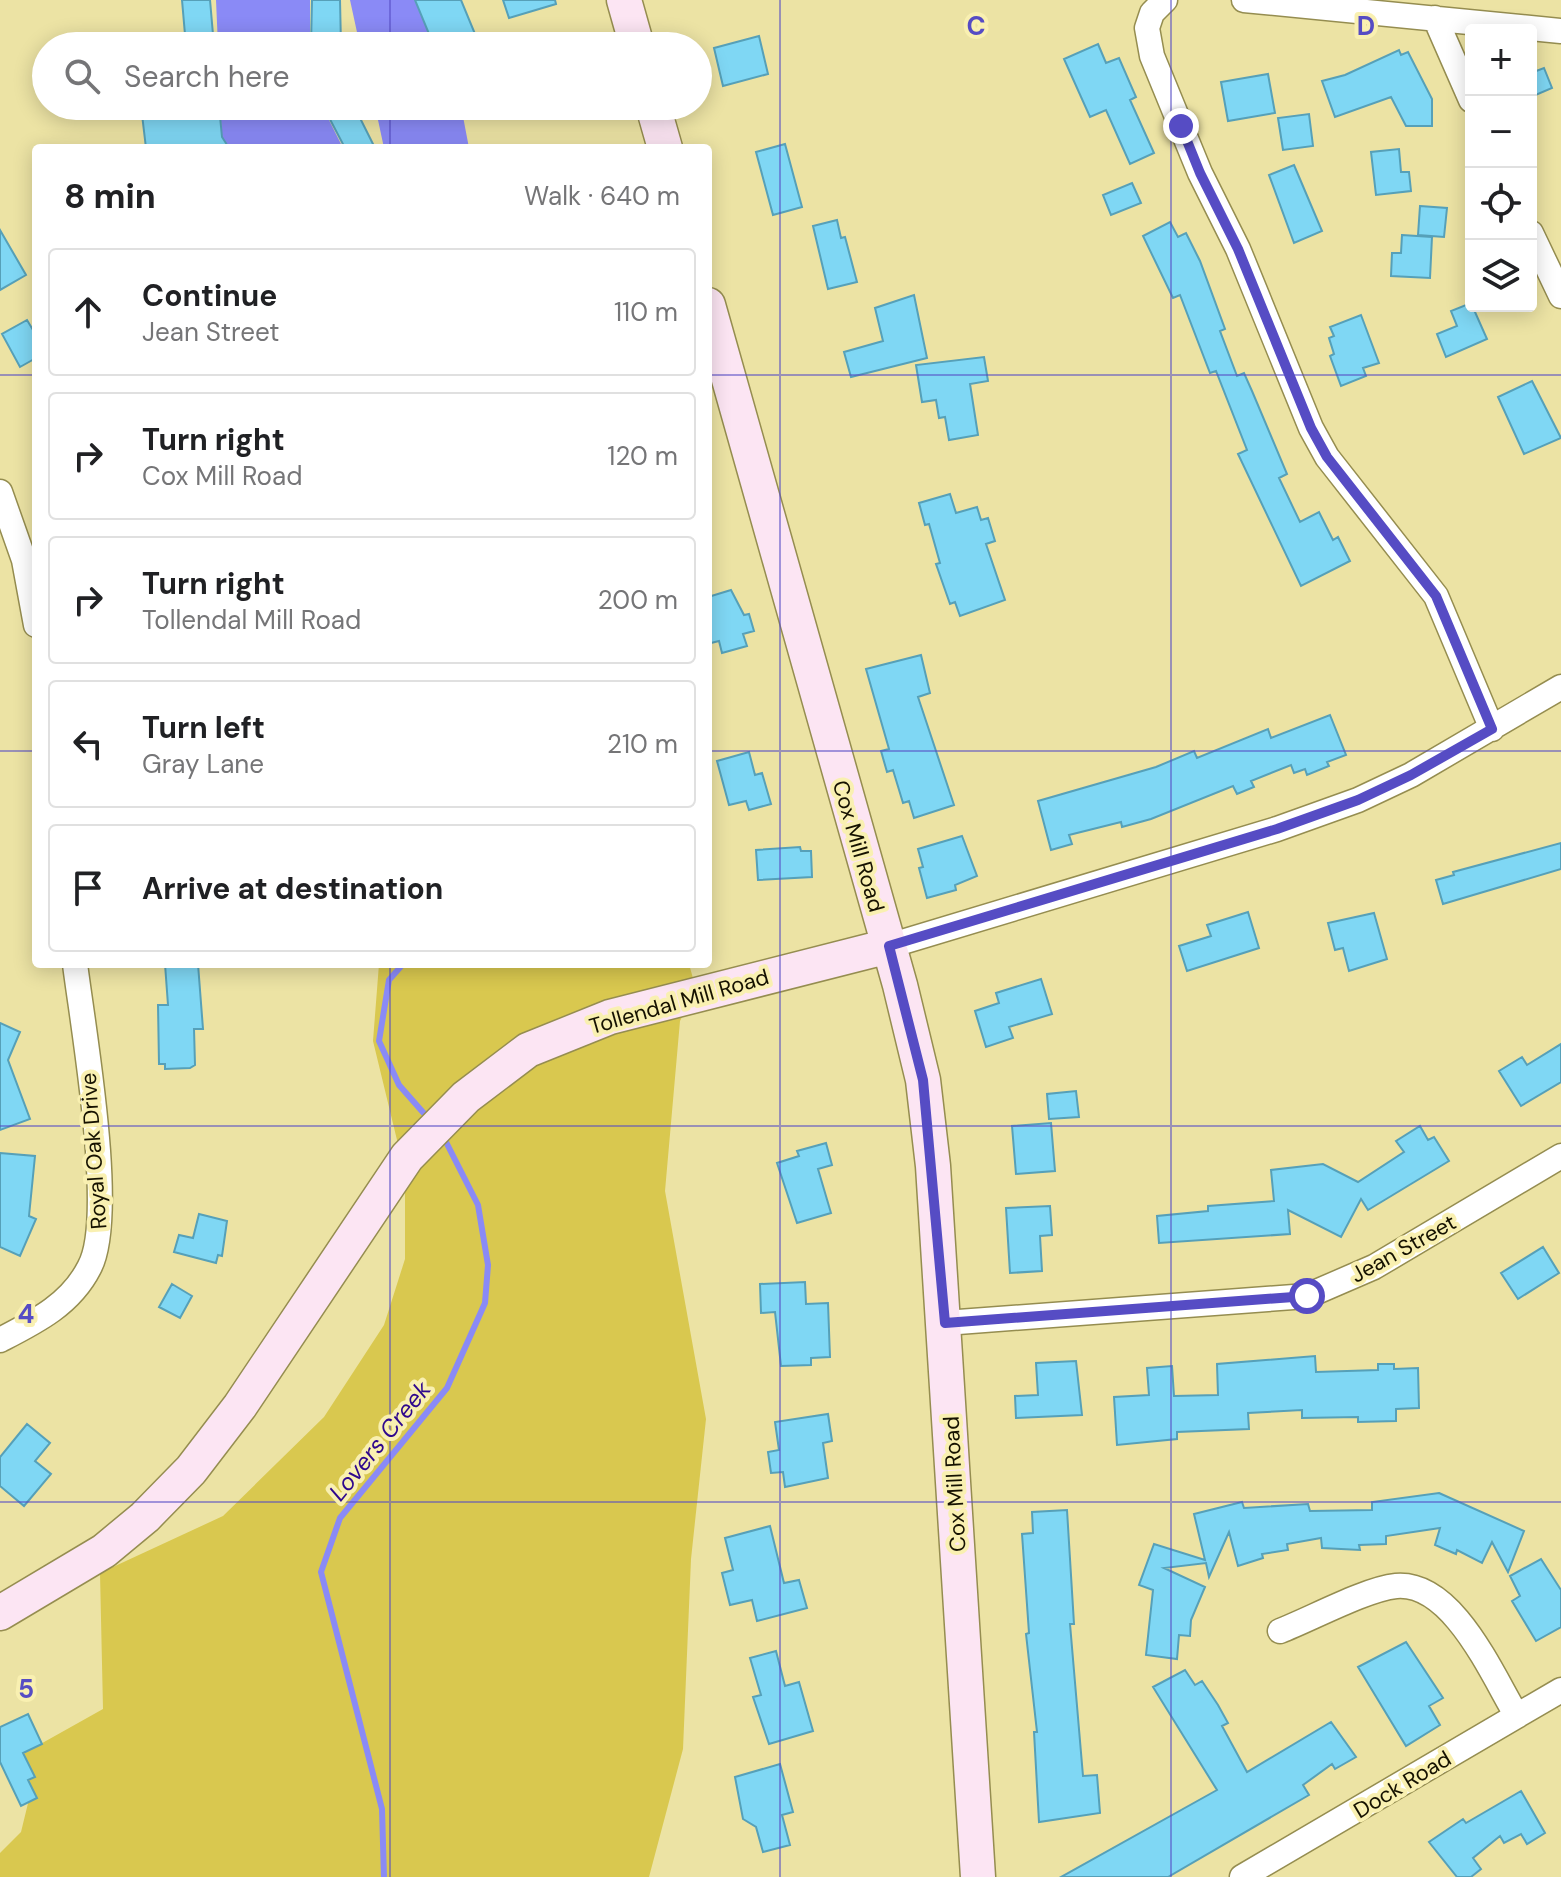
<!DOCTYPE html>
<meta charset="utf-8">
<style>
body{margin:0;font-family:"DM Sans",sans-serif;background:#f2f2f2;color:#202124}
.controls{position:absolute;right:24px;top:24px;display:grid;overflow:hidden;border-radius:8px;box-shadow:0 4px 20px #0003}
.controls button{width:72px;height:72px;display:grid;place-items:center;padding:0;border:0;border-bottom:2px solid #e0e0e0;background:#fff;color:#202124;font:40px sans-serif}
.stop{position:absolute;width:24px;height:24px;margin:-18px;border:6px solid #564cc4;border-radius:50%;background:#fff}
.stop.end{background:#564cc4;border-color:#fff;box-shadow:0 2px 8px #0008}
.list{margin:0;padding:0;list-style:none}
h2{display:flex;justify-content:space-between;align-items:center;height:104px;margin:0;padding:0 32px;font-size:34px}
h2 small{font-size:26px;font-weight:400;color:#757577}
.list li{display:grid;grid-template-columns:52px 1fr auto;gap:24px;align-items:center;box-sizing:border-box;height:128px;margin:0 16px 16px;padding:0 16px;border:2px solid #e0e0e0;border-radius:8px}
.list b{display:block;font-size:30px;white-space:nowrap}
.list p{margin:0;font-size:26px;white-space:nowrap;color:#757577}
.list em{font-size:26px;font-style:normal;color:#757577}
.icon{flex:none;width:44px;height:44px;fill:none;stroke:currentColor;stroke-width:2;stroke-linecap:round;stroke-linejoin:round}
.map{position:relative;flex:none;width:1561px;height:1877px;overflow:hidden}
.search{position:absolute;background:#fff;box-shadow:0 4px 20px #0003;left:32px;top:32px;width:680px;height:88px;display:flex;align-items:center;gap:20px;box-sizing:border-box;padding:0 28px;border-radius:44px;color:#757577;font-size:30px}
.panel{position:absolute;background:#fff;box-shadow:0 4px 20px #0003;left:32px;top:144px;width:680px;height:824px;border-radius:8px}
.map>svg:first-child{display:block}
.green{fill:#d9c84f}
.water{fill:#8a8af6}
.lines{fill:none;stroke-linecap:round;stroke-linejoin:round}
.stream{stroke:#8a8af6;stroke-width:6}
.building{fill:#7fd7f4;stroke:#56a0b8;stroke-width:2}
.street-casing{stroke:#958d50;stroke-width:27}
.secondary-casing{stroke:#958d50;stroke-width:37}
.street{stroke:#fff;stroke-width:24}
.secondary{stroke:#fce5f3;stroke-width:34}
.route{stroke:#564cc4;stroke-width:10}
.grid{fill:none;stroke:#564cc4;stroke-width:2;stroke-opacity:0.55}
.labels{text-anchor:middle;stroke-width:8;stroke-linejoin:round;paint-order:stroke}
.street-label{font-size:22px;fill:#161200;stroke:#f9f0b1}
.water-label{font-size:24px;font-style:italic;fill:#2e078d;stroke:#f9f0b1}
.grid-label{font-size:26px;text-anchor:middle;font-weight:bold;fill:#564cc4;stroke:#f9f0b1;stroke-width:8;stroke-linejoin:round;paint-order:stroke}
</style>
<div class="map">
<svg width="1561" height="1877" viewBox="0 0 1561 1877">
<rect width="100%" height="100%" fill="#ece3a4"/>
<path class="green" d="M379,964H689L696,989L680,1021L665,1191L706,1419L691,1559L683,1749L649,1877H0V1853L21,1832L31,1791L12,1760L103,1709L100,1573L223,1516L324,1417L384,1325L405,1259V1173L373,1041Z"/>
<path class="water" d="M216,0H310V46H218Z
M350,0H419L437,46H360Z
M220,106H322L343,148H228L222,137Z
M375,106H461L469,148H384Z"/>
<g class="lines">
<path class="stream" d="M403,964L389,980L379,1041L399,1085L428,1118
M384,1877L382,1809L321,1572L340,1518L447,1388L485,1303L488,1265L478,1205L443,1136"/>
</g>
<path class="building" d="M182,0H210L214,46H186Z
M312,0H340L341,46H311Z
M415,0H461L480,46H434Z
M503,0H555L556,4L509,18Z
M759,36L768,74L723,86L714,48Z
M1098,44L1106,63L1119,58L1136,97L1130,100L1154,153L1130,164L1106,110L1090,117L1064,59Z
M1399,50L1401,55L1408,52L1432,99V126H1406L1391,97L1335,117L1322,81L1345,75Z
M1544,68L1552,88L1531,97V73Z
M1268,74L1275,113L1228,121L1221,82Z
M141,106H219L222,137L229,148H146Z
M323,106H354L375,148H345Z
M1309,114L1313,146L1283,150L1278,118Z
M785,144L802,207L773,215L756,152Z
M1399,149L1401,172H1409L1411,191L1376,195L1371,152Z
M1294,165L1322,231L1294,243L1269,175Z
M1132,183L1141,203L1111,215L1103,195Z
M1420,206L1447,208L1444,237L1418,235Z
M837,220L841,238L845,237L857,282L828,289L813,226Z
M1170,222L1178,237L1186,233L1200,261L1225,329L1220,331L1237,376L1244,373L1252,391L1287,474L1279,478L1300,522L1319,512L1333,540L1338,537L1350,561L1301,586L1238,454L1247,450L1216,371L1210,373L1180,295L1173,298L1143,236Z
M0,230L26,275L0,290Z
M1402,235L1432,237L1430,278L1391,276L1392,253H1401Z
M914,295L927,358L851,377L844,352L883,341L875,308Z
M1471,303L1487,339L1446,357L1437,334L1457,326L1451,311Z
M1361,315L1379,363L1363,368L1366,376L1341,386L1330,356L1334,354L1329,338L1334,336L1330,327Z
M27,320L36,335V358L20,367L2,334Z
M984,357L988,381L970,384L978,435L949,440L945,417L939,418L936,400L922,402L916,365Z
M1532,381L1561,438L1524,454L1498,397Z
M950,494L956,513L977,507L981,520L988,518L995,541L986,544L1005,600L960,616L955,602L950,604L936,564L940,563L929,524L925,525L919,503Z
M731,590L744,615L749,614L754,631L743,634L747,646L722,653L719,641L711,643L708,631V597Z
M921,655L930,693L918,697L954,805L914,818L909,801L903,803L893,770L887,772L881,751L889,749L866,669Z
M1330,715L1346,755L1327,762L1329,766L1307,775L1305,769L1294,773L1291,765L1251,781L1254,787L1237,794L1233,786L1151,819L1122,827L1121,822L1069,835L1072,844L1051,850L1038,801L1156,767L1194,751L1197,758L1268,729L1271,738Z
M749,752L755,775L762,773L771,804L749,810L746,801L729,805L717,761Z
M962,836L977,876L955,885L956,890L927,898L919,868L923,867L918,849Z
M1561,843V869L1443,904L1436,880L1454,875L1453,872Z
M800,847L801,851H811L812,877L758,880L756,850Z
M1248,912L1259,948L1187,971L1179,946L1211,936L1207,925Z
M1374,913L1387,959L1349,971L1343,948L1335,950L1328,923Z
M165,964H198L203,1029H194L195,1065L190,1068L165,1069V1064H159L158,1005H168Z
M1041,979L1052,1014L1009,1027L1013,1038L986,1047L975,1011L999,1003L996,993Z
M0,1023L20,1032L8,1060L30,1119L0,1130Z
M1561,1044V1082L1521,1106L1499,1071L1522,1057L1527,1065Z
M1076,1091L1079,1117L1049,1119L1047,1094Z
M1051,1123L1055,1171L1016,1174L1012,1126Z
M1420,1126L1428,1140L1434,1137L1449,1161L1368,1210L1361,1199L1341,1237L1288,1210L1290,1234L1159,1243L1157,1216L1208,1211V1206L1274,1201L1271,1170L1323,1164L1358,1182L1404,1152L1396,1141Z
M826,1143L832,1165L818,1169L831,1213L797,1223L777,1163L799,1156L797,1151Z
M0,1153L35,1156L29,1216L36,1219L20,1256L0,1247Z
M1050,1206L1052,1235L1040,1236L1042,1271L1010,1273L1006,1208Z
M199,1214L227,1221L222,1256L218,1255L216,1263L174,1252L179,1235L193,1238Z
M1543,1247L1559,1273L1518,1299L1501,1273Z
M805,1282L806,1304L828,1303L830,1357L811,1358V1365L781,1366L775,1312L761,1313L760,1284Z
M172,1284L192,1296L180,1318L159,1307Z
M1315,1356L1316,1372L1378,1370V1364H1394V1369L1418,1368L1419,1408L1396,1409V1421L1358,1422V1417L1302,1418V1410L1248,1413L1249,1429L1177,1432V1439L1117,1445L1114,1397L1149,1395L1147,1368L1172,1366L1174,1396L1218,1395L1217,1364Z
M1076,1361L1082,1415L1016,1418L1015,1396L1038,1395L1036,1363Z
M828,1414L832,1441L823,1443L828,1478L785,1487L783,1472L771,1473L768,1452L779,1450L775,1422Z
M27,1424L50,1443L35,1461L51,1474L24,1506L0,1486V1457Z
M1439,1493L1524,1531L1508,1572L1492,1542L1482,1563L1457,1550L1456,1554L1435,1545L1440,1528L1386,1536V1544L1359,1545L1360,1550L1322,1548L1321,1538L1287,1544L1288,1550L1262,1554L1263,1558L1238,1566L1229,1532L1209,1577L1206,1563L1164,1568L1205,1587L1191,1620L1190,1636L1179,1635L1177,1659L1146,1655L1153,1590L1139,1585L1154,1544L1205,1560L1194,1514L1242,1502L1244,1508L1308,1504L1310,1511L1372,1510V1502Z
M1067,1510L1074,1624H1070L1083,1776L1097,1775L1100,1813L1039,1822L1034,1732H1037L1026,1634L1029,1633L1022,1534L1033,1533L1032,1512Z
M770,1526L784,1583L799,1580L807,1608L757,1621L752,1600L730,1605L722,1573L733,1570L725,1538Z
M1541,1559L1561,1590V1627L1536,1641L1512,1601L1520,1596L1510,1576Z
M1406,1642L1443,1698L1429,1706L1440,1725L1406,1746L1358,1667Z
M776,1651L785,1686L799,1682L813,1731L769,1744L753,1697L761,1695L750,1658Z
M1185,1670L1195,1685L1202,1681L1218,1705L1228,1723L1222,1726L1247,1772L1331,1722L1356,1757L1335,1769L1332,1764L1303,1785L1309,1795L1168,1877H1061L1217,1790L1153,1687Z
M28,1714L42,1744L23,1753L35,1777L28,1780L37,1798L21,1806L0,1762V1727Z
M780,1764L793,1812L782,1815L790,1845L763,1852L756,1827L743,1819L735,1777Z
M1521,1791L1545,1833L1527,1844L1521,1834L1504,1843L1500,1836L1473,1858L1481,1869L1471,1877H1457L1429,1842L1463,1819L1466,1823Z"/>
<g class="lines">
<g class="street-casing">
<path id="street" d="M1165,0L1152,13L1147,28L1152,56L1200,173L1238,249L1311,428L1327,457L1436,596L1492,729
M1244,0L1561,31
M1435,18L1471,100
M1531,233L1561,296
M0,492L24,560L36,625
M889,946L1277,829L1358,800L1411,775L1561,687
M945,1323L1307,1296L1374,1267L1561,1156
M0,1340C35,1322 70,1305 89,1268C117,1219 83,1028 75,964
M1280,1631C1311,1619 1366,1589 1396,1586C1453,1581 1492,1675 1517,1716
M1242,1877L1561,1690"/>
</g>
<g class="secondary-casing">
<path id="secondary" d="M624,0L637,46
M653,106L665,148
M708,305L900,985L923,1080L933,1166L978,1877
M0,1613L104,1551L145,1517L191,1470L240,1406L407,1157L466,1097L528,1050L610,1017L889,946"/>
</g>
<use href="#street" class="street"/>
<use href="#secondary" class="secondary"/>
</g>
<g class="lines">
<path class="route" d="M1181,126L1200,173L1238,249L1311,428L1327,457L1436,596L1492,729L1411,775L1358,800L1277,829L889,946L923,1080L945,1323L1307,1296"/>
</g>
<path class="grid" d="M390,0V46M780,0V1877M1171,0V1877M390,106V148M0,375H36M708,375H1561M0,751H36M708,751H1561M390,964V1877M0,1126H1561M0,1502H1561"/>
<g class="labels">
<g class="street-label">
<text transform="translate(859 846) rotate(74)" y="8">Cox Mill Road</text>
<text transform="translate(679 1001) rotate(-16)" y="8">Tollendal Mill Road</text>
<text transform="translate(93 1151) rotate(-94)" y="8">Royal Oak Drive</text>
<text transform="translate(1403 1248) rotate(-29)" y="8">Jean Street</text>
<text transform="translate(954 1484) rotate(-93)" y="8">Cox Mill Road</text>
<text transform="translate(1402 1784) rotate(-31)" y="8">Dock Road</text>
</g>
<g class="water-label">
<text transform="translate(380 1441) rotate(-51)" y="8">Lovers Creek</text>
</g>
</g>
<g class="grid-label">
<text x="976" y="35">C</text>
<text x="1366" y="35">D</text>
<text x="26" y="1323">4</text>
<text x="26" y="1698">5</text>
</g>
</svg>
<div class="controls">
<button>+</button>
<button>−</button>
<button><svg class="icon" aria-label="locate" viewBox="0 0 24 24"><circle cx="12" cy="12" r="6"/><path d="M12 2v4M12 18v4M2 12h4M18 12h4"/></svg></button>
<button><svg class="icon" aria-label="layers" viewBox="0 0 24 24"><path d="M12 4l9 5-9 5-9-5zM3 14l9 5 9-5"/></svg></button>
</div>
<div class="stop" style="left:1307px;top:1296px"></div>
<div class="stop end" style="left:1181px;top:126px"></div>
<div class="search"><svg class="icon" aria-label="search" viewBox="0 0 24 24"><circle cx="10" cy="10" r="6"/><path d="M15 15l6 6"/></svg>Search here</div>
<section class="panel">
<h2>8 min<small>Walk · 640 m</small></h2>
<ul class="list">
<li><svg class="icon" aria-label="ahead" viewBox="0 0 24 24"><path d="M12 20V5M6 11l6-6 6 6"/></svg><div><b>Continue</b><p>Jean Street</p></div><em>110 m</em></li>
<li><svg class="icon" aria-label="right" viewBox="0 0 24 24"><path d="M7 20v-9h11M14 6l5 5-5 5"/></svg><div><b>Turn right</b><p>Cox Mill Road</p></div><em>120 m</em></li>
<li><svg class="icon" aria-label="right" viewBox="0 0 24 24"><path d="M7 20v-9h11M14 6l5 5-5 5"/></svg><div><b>Turn right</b><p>Tollendal Mill Road</p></div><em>200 m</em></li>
<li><svg class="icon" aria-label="left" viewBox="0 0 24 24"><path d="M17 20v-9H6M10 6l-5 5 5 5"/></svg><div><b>Turn left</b><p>Gray Lane</p></div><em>210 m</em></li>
<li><svg class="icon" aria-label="arrive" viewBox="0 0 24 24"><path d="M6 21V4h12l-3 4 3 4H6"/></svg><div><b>Arrive at destination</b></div></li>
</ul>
</section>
</div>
